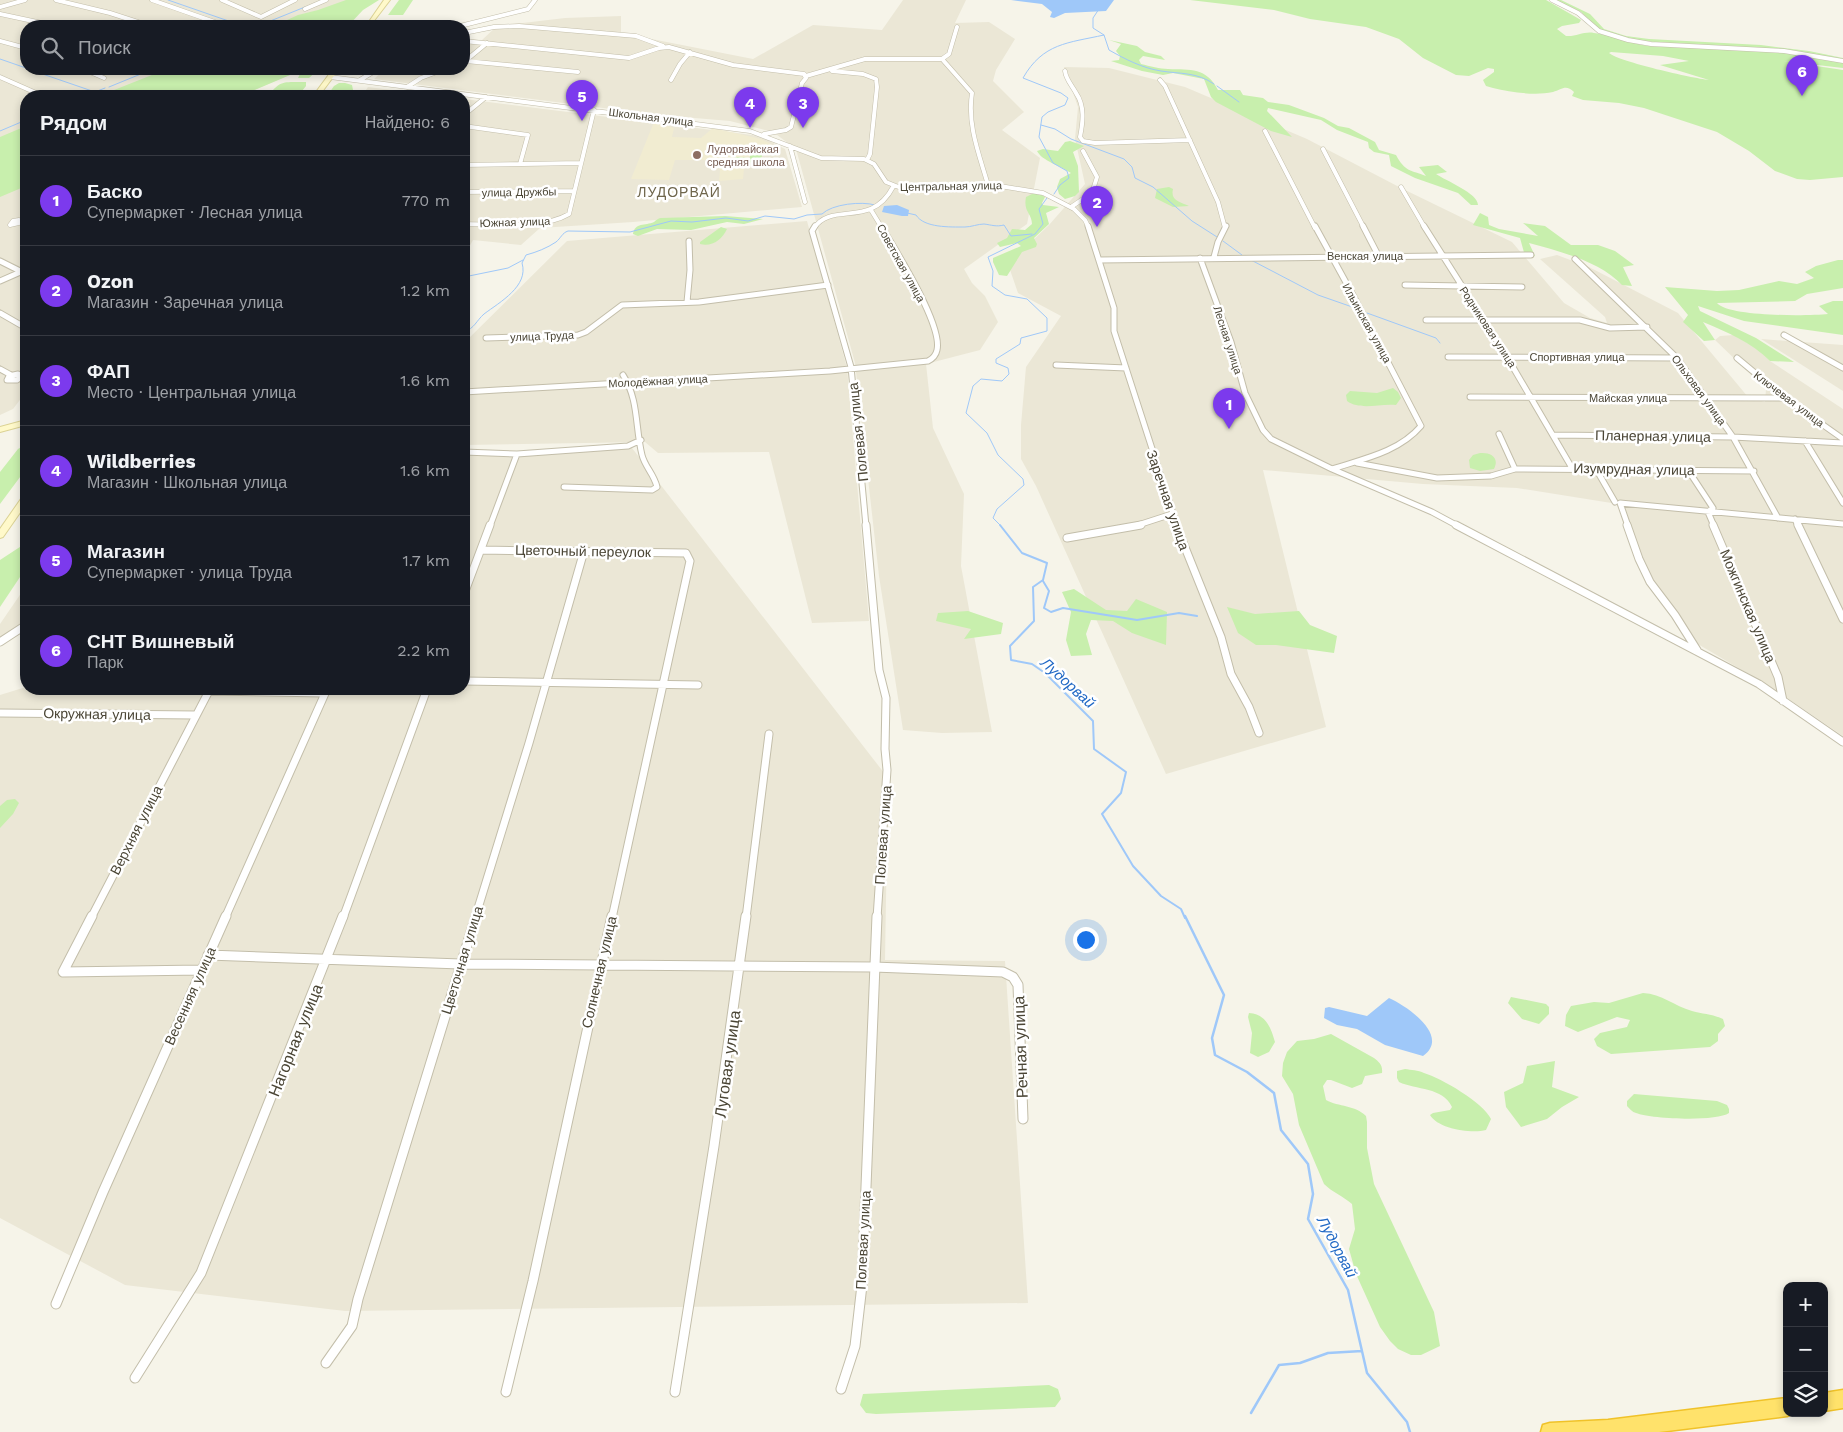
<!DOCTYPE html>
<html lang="ru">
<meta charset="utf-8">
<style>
body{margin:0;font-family:"Work Sans",sans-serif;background:#20242c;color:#f1f3f6}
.controls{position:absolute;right:15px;bottom:15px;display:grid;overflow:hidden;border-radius:10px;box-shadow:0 2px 8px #0003}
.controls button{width:45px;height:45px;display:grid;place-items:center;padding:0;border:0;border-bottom:1px solid #363941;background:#171b24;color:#f1f3f6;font:25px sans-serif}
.you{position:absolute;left:1085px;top:939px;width:18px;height:18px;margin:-12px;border:4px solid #fff;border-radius:50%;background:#1a73e8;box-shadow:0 0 0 8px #1a73e833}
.badge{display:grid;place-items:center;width:32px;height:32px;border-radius:50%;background:#7c3aed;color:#fff;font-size:16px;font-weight:700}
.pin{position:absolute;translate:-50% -41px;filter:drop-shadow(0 1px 2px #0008)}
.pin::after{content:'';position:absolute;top:26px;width:18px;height:15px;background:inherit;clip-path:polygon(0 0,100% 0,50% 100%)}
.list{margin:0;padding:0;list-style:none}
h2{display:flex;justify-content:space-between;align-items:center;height:65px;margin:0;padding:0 20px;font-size:21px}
h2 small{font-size:16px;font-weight:400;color:#9ea1a6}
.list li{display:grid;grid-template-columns:32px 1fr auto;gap:15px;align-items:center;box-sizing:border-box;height:90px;padding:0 20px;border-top:1px solid #363941}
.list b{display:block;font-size:19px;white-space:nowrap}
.list p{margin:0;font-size:16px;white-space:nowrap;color:#9ea1a6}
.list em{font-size:16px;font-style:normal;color:#9ea1a6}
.icon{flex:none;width:28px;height:28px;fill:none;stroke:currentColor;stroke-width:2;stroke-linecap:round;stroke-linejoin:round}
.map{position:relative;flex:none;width:1843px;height:1432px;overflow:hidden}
.search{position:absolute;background:#171b24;box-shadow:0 2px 8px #0003;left:20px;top:20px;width:450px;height:55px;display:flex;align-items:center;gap:12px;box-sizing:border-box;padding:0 18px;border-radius:20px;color:#9ea1a6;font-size:19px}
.panel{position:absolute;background:#171b24;box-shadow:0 2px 8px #0003;left:20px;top:90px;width:450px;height:605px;border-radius:20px}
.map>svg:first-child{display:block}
.residential{fill:#ebe7d6}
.education{fill:#f1ecd1}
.green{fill:#c8efad;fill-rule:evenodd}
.water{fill:#9fc8f9}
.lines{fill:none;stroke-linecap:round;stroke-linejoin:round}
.stream-far2{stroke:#9fc8f9;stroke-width:1}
.stream-far1{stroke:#9fc8f9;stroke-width:2}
.stream{stroke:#9fc8f9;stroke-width:2.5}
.street-far3-casing{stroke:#c3beaa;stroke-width:5}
.street-far2-casing{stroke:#c3beaa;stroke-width:7}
.street-far1-casing{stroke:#c3beaa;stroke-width:9}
.street-casing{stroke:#c3beaa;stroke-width:11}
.secondary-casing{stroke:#dbd294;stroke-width:2}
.highway-casing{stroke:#f0c229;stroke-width:3}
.street-far3{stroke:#fff;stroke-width:4}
.street-far2{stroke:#fff;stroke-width:5}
.street-far1{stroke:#fff;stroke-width:7}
.street{stroke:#fff;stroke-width:9}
.secondary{fill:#fff9ca;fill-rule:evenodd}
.highway{fill:#ffe26b;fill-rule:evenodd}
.education-dot{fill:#8d6e63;stroke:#fff;stroke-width:2}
.labels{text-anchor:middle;stroke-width:5;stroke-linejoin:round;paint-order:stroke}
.far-street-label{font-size:11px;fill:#4b4636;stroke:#fff}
.far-education-label{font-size:11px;fill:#785e54;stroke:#fff;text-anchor:start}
.far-quarter-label{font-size:14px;letter-spacing:1px;fill:#6f664c;stroke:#fff}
.street-label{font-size:14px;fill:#4b4636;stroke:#fff}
.water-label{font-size:15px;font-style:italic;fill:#2169c5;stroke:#fff}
.near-street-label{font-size:16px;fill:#4b4636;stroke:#fff}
</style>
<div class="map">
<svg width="1843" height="1432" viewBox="0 0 1843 1432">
<rect width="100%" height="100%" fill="#f6f4e9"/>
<path class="residential" d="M0,0H359L338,26H26V69H303L240,96H26V392L13,409L0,415Z
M903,0H966L955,23L989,22L1015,39L996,70L993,81L1024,112L1002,130L1040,158L1027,224L964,269L972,283L985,296L998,322L980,350L926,364L933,428L964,494L961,566L992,732L942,733L903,730L879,576L855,363L796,149L773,132L730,121L659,115L374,79L385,69H464V39L482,40L497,26L565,18L621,16V33L753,59L813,25L882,30Z
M1064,67L1109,68L1185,87L1307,139L1401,188L1512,242L1564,303L1590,318L1607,323L1605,317L1540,259L1557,255L1589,267L1678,313L1748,397L1765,402L1766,389L1715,340L1720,336L1734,335L1759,350L1770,361L1843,409V736L1769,686L1691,640L1641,565L1624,505L1517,488L1423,484L1263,470L1326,727L1166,774L1036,486L1021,459V425L1026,367L1061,316L1018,293L1008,264L1049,225L1085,184L1075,139L1078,107Z
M368,87L440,96H362Z
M464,99L760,136L785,149L802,207L633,222L540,228L521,245L473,240L464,257Z
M807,221L847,368L869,621L812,623L769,452L658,453L645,442L464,445V343L567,241Z
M1761,339L1843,345V391Z
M632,448L888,778L885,960L1005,961L1028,1303L345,1311L125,1285L0,1218V695L26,687V689H464V454Z
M26,586V632L0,643V624Z"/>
<path class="education" d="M654,122L674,128L672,137L701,138L713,128L761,139L769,143L775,148L762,151L745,159L743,179L719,181L721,160H675L669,180L631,179Z"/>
<path class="green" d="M346,0H379L363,10L348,26H274L298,15L318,10Z
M399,0H413L403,15H388Z
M1190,0H1546L1581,20L1579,23L1562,26L1557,29L1566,36C1576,37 1584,31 1594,33C1612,35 1630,43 1648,46L1773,51L1843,63V68L1783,61L1843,70V177L1810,180L1797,179L1775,171L1749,151L1717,132L1644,108L1619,103L1583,100L1572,96L1574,92C1566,84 1562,89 1553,92C1534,96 1511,92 1493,88L1486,86L1483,80L1494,72V69L1488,68L1469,76L1456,75L1423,58L1399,39L1366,27L1310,19L1274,10ZM1611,52L1663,56L1689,61L1660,65L1709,80C1692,78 1620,62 1609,53Z
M1556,0H1561L1590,14L1604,29L1626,36L1649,39L1761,45L1809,51L1843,58V60L1797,51L1639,41L1600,30L1581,12Z
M1109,40L1137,46L1145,52L1161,56L1165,60L1143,56L1139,60L1141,64C1150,66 1160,69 1168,69C1191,70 1206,67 1218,90H1240L1243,95L1263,98L1268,102L1289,105L1324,118L1338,126L1349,128L1375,142L1379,150L1396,155C1405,172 1411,170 1426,176L1419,167L1438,165L1447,172L1436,174C1446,181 1478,193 1478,205H1471L1458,193L1415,178L1391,166L1389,155L1374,152L1369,148L1368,142L1337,130L1321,120L1268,108L1267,111L1292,137L1271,131L1216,102L1211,97L1204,79L1173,73L1163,75L1142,71L1111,61L1119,60L1120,56L1116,51L1121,44Z
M167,69H319L309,78H298L302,70L240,96H99Z
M302,82H306V86L298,96H268C280,81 282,82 302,82Z
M339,83H345L352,85L353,90L348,96H327L334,86Z
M26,126V186L0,197V137Z
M1070,141L1084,146L1073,152L1078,166L1079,192L1075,196L1065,199L1059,194L1057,187L1060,179L1071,173C1061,166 1042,161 1037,151L1043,149L1058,151L1065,142Z
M755,145H762L764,149L761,159L745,164L735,158L736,157L750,158V147Z
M1169,187L1173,189C1170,201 1181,202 1189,206L1173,207L1155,198L1157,189Z
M1034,193L1040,194L1045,197L1042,203L1043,205L1059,207L1046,213L1049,224L1034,238L1037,244L1036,247L1022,252L1007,276L999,275L993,262V258L1021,246L1017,243L1000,247L997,243L1007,238L1012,229L1025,230L1032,224C1032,213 1023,212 1026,197Z
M1480,213L1488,217L1489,225L1499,229L1538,236L1523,223L1545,226L1571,245H1598L1615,251L1634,265L1623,267L1632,286L1622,285C1601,262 1559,251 1529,243L1535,256H1525L1520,238L1473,225Z
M725,216L763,219L744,224L727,222L691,230L657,229L638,236L633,234C635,222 645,226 654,222C656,220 659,218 661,218Z
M721,227L727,229C722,240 712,247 700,244V242Z
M1838,260H1843V288L1807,294L1795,301L1717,303C1729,317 1808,316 1828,314L1819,306L1833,301H1843V335L1744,321L1698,306L1700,311L1756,338L1794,362L1770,361C1751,342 1727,332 1703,322L1715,340L1704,341L1683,322L1688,315L1665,287L1717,291L1739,290L1779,281L1797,284L1814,278L1805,272L1816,266Z
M1393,388L1398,392L1401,398L1396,405C1380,403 1361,411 1347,401L1346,395L1350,391L1377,393Z
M26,444V469L0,504V472L18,449Z
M1480,453C1490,452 1500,457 1494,469L1480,471L1470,468L1469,460L1473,455Z
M26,543V568L0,607V560Z
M1074,589L1106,610L1127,611L1136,599L1167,612L1166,645L1132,633L1113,621L1091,620L1086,634L1092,655L1071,656L1066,640L1071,612L1062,592Z
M1227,607L1255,614L1299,611L1310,625L1337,636L1334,653L1276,645H1256L1238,633Z
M968,611L1003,623L1001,634L964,639L971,629L936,621L938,613Z
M15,799L19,803L13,814L0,828V806L7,800Z
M1643,993C1662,994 1674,1006 1692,1011C1703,1014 1712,1014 1723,1019L1725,1026L1718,1034V1041L1710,1047L1611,1054L1597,1046L1594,1039L1600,1033L1627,1027L1630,1020L1617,1017L1578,1032L1565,1026L1566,1015L1571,1006L1594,1002L1609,1003Z
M1511,997L1546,1004L1549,1007V1014L1539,1024L1522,1019L1508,1003Z
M1249,1013C1266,1014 1271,1028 1275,1042L1269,1052L1258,1057L1250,1053L1252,1033L1248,1017Z
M1331,1034L1374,1058C1379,1062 1383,1065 1382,1073L1365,1076L1362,1084L1352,1088L1331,1080H1327L1323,1086L1326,1100C1339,1107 1355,1105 1366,1116L1367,1122V1148L1374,1184L1434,1312L1440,1346L1421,1355H1411L1398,1349L1390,1341L1380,1327L1356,1274L1349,1249L1355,1229L1352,1204C1343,1196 1332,1192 1324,1184L1299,1125L1293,1094L1282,1076L1283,1063L1287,1052L1297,1041L1314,1039Z
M1555,1061L1552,1087L1579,1097L1562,1107L1547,1119L1521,1127L1506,1107L1504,1092L1523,1083L1527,1066Z
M1405,1069C1411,1070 1418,1070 1424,1073C1441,1078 1484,1103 1491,1119L1486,1130C1472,1134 1438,1129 1430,1115L1433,1113L1450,1110L1452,1107C1443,1087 1416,1090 1399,1082L1397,1078V1071Z
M1634,1094L1717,1101L1727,1105L1729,1109V1113C1716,1122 1651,1119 1636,1113C1632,1112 1630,1109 1627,1106V1101Z
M1049,1385L1058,1389L1061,1399L1055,1407L876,1414L866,1413L860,1405L863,1394Z"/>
<path class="water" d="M1011,0H1114L1106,11L1065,13L1054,18L1050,17L1052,12L1042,4Z
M897,205L909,210L908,216H902L882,212L884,206Z
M1389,998C1407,1006 1451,1036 1423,1056L1385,1045L1357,1029L1337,1025L1324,1018L1325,1008L1329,1007L1367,1016Z"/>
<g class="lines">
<path class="stream-far2" d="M168,0L243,26
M258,26L305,7
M1104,35L1109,50C1125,59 1142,68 1161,71C1180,74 1197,72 1214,84
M0,59L26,68
M28,69L95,92L86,96
M1217,86L1239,102
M109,87L153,69
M95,92L105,88
M1041,125L1055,129L1071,139L1124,159L1132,167L1135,178L1153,187L1192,221L1217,237
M0,131L26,120
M1054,194L1060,185L1069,178L1067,171L1053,163L1039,137L1042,117L1048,112L1065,105L1068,98L1061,93L1023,78C1043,43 1068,43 1104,35L1093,28V18L1099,9
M907,213L916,215C924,228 950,227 965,227C971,227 978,224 984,224C992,225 996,227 1004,225L1011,236L1032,234
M1223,241L1242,255
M1251,260L1318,295L1358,309
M464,277L508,268L523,260
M1367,313L1436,338L1440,343
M464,332C475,328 476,321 484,314C500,302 529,286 522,263L526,255C537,252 547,248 556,242C561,238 562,233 568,231L630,232L671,221L692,222L726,218L748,221L765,216L794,219L807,215L822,214C832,204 862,201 875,205
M1001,526L993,518L997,509L1024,485L1023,479L998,455L987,433L966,413L973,386L981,379L1002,381L1009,374L1008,368L996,363V359L1020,344L1021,338L1047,331V318L1027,299L1005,295L992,286L993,271L988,257L1035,234L1043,224L1039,209L1047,198"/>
<path class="stream-far1" d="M1000,525L1022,553L1047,563L1043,580L1033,587L1034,621L1010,646L1011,660L1032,664L1045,673L1093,721L1094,749L1126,772L1121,793L1102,814L1133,866L1161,896L1181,909L1185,918
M1043,581L1049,591L1044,608L1051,612L1063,608L1137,620L1179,613L1197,616"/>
<path class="stream" d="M1185,916L1224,995L1212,1038L1215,1055L1247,1072L1274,1093L1281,1130L1308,1164L1313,1194L1308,1219L1348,1290L1367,1373L1407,1422L1410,1432
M1251,1413L1279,1365L1300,1363L1328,1353L1362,1351"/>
<g class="street-far3-casing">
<path id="street-far3" d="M56,0L110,13L150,26
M152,0L226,26
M222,0L261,17L295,0
M1552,0L1578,13L1599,31L1628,40L1651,44L1784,51L1843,61
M0,7L25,0
M305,9L326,0
M0,14L56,26
M460,26L528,9L535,0
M957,27L949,54L942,59L972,93C967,125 979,154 988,185
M464,33L494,27L519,26L636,36L663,46
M0,41L26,48
M464,41L629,58L659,48L669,47L733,65L804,74L806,78L802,83L791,127L786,130L764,134
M466,61L578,72
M464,62L487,43
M83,69L104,78
M832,71L863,74L876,79L877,87L870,154L867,160
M1065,71C1066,80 1072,85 1076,93C1085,106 1083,122 1080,137L1083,141L1095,143L1190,140
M806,76L865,59H942
M0,77L43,96
M330,77L750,131L821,158L864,159L874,164L886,182L901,188L918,189L1000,186L1043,193L1074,209L1085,220L1089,228
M360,80L378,69
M671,80L680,64L690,52
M1160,80L1165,86L1218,202L1225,228
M407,87L421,78L445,69
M464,115L486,97
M464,126L528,135L520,164
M1265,131L1315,228
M790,146L805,202
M1323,149L1364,228
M464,165L581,163
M1401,187L1425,228
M464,192L574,191
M1071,207L1092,193L1097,177L1083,151
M871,210L882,228
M19,220L23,222L10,225L13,221Z
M464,224C494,224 542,230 569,214L594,110
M814,228C832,201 871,229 893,187"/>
</g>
<g class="street-far2-casing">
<path id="street-far2" d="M815,226L812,231L851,367L866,526
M1088,226L1114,308V331L1177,526
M1315,226L1354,297L1421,426C1399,452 1363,459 1332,469
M1363,226L1378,255
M1424,226L1507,357L1572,468
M1214,257L1218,242L1226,226
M1200,258L1231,342L1245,393L1263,430L1271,439L1332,469L1432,512L1458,526
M1575,259L1677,358L1733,437L1778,518
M1099,260L1531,255
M0,261L26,274
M0,281L25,270
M1405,285L1522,287
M687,302L690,270L689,241
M0,313L26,328
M1426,320H1580L1610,328L1647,327
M1784,335L1843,368
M486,338L578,335L586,332L622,305L699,302L828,285
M1448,357L1677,358
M1737,358L1785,398L1843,439
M1056,365L1126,368
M0,369L11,375
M18,374L22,376L17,380H7L9,376Z
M464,392L830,371L928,361C932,359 936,355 937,350C943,325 895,249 881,226
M1470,397L1785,398
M1499,434L1515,469
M1553,435L1733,437L1843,443
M1805,441L1843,503
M464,452L517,454L628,446L641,440
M1357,463L1437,478L1491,476L1515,469L1754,471
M1596,469L1615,502
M1688,470L1713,508L1708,512L1714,526
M564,487L652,490L657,487C654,474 645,467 642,455C635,427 639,400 623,375
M1795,519L1798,526
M490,526L517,454
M1135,526L1172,514
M1628,526L1620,503L1843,524"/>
</g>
<g class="street-far1-casing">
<path id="street-far1" d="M866,525L879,670L886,698L885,749L887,770L877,918
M1176,525L1221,637L1231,674L1249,707L1259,733
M1456,525L1759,684L1843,742
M1627,525L1639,559L1650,582L1675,615L1697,650
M1713,525L1778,677L1783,701
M1798,525L1843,619
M1067,538L1141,525
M481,550L686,553L690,561L612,918
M464,594L490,525
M0,642L26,625
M464,681L698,685
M208,691L325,693
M0,713L195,715
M91,918L210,689
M225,918L327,689
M343,918L427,689
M475,918L529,743L584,551
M746,918L769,734"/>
</g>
<g class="street-casing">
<path id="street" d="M92,916L63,972L201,970
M208,955L461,964L874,967L1003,972L1013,977L1018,985L1023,1119
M56,1304L103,1192L226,916
M326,1363L352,1326L358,1299L476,916
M135,1378L201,1273L343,916
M841,1389L855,1346L862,1285L877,916
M506,1392L533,1281L612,916
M675,1392L714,1146L746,916"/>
</g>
<g class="secondary-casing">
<path id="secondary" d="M384,0H390L370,26H366Z
M333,69H339L319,96H313Z
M26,420V425L0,432V427Z
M26,495V504L3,537L0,538V529L23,496Z"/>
</g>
<g class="highway-casing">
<path id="highway" d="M1843,1390V1408L1824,1411V1393Z
M1787,1398V1413H1794L1787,1416L1659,1432H1541L1543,1425L1550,1423L1608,1420Z"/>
</g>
<use href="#street-far3" class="street-far3"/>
<use href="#street-far2" class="street-far2"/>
<use href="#street-far1" class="street-far1"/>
<use href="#street" class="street"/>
<use href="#secondary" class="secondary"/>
<use href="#highway" class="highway"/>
</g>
<circle class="education-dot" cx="697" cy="155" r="5"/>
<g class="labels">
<g class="far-street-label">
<text transform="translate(651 117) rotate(7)" y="4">Школьная улица</text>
<text transform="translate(951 186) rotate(-1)" y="4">Центральная улица</text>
<text transform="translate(519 192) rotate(-1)" y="4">улица Дружбы</text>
<text transform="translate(515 222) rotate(-2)" y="4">Южная улица</text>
<text x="1365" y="260">Венская улица</text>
<text transform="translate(901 263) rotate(61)" y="4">Советская улица</text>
<text transform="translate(1367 323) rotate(61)" y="4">Ильинская улица</text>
<text transform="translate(1488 327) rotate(57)" y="4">Родниковая улица</text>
<text transform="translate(542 336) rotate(-2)" y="4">улица Труда</text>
<text transform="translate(1228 340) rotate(72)" y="4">Лесная улица</text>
<text x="1577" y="361">Спортивная улица</text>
<text transform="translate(658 381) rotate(-3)" y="4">Молодёжная улица</text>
<text transform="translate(1699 390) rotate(54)" y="4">Ольховая улица</text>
<text x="1628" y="402">Майская улица</text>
<text transform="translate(1789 399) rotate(37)" y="4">Ключевая улица</text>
</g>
<g class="far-education-label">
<text x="707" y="153">Лудорвайская<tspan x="707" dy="13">средняя школа</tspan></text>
</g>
<g class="far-quarter-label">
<text x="679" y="197">ЛУДОРВАЙ</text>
</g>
<g class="street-label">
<text transform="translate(858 432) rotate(-96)" y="5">Полевая улица</text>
<text transform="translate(1653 436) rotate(1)" y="5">Планерная улица</text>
<text transform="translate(1634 469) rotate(1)" y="5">Изумрудная улица</text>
<text transform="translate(1168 500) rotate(71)" y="5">Заречная улица</text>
<text transform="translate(583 551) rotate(1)" y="5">Цветочный переулок</text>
<text transform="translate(1748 606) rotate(67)" y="5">Можгинская улица</text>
<text transform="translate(97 714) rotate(1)" y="5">Окружная улица</text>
<text transform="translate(136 830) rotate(-63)" y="5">Верхняя улица</text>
<text transform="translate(883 835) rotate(-86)" y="5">Полевая улица</text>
<text transform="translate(462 960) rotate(-73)" y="5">Цветочная улица</text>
<text transform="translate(599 972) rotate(-77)" y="5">Солнечная улица</text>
<text transform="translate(190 996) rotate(-66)" y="5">Весенняя улица</text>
<text transform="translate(863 1240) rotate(-87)" y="5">Полевая улица</text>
</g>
<g class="water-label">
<text transform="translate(1068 683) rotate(42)" y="5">Лудорвай</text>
<text transform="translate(1337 1247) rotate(62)" y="5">Лудорвай</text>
</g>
<g class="near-street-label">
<text transform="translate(295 1040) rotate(-68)" y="6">Нагорная улица</text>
<text transform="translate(1020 1047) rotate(-92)" y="6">Речная улица</text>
<text transform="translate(727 1064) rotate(-82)" y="6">Луговая улица</text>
</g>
</g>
</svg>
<div class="controls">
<button>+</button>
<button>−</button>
<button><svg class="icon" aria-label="layers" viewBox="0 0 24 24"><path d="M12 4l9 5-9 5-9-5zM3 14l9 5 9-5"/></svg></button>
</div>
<div class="you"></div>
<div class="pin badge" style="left:1229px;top:429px">1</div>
<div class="pin badge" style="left:1097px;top:227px">2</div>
<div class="pin badge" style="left:803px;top:128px">3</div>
<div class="pin badge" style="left:750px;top:128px">4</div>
<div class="pin badge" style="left:582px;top:121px">5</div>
<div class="pin badge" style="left:1802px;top:96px">6</div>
<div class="search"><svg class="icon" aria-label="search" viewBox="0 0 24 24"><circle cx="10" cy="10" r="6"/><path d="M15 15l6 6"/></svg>Поиск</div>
<section class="panel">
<h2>Рядом<small>Найдено: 6</small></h2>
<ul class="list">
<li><span class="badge">1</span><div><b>Баско</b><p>Супермаркет · Лесная улица</p></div><em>770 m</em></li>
<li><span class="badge">2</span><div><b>Ozon</b><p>Магазин · Заречная улица</p></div><em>1.2 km</em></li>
<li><span class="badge">3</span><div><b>ФАП</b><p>Место · Центральная улица</p></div><em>1.6 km</em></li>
<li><span class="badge">4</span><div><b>Wildberries</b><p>Магазин · Школьная улица</p></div><em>1.6 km</em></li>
<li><span class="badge">5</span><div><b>Магазин</b><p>Супермаркет · улица Труда</p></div><em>1.7 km</em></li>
<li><span class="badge">6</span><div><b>СНТ Вишневый</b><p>Парк</p></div><em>2.2 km</em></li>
</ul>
</section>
</div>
